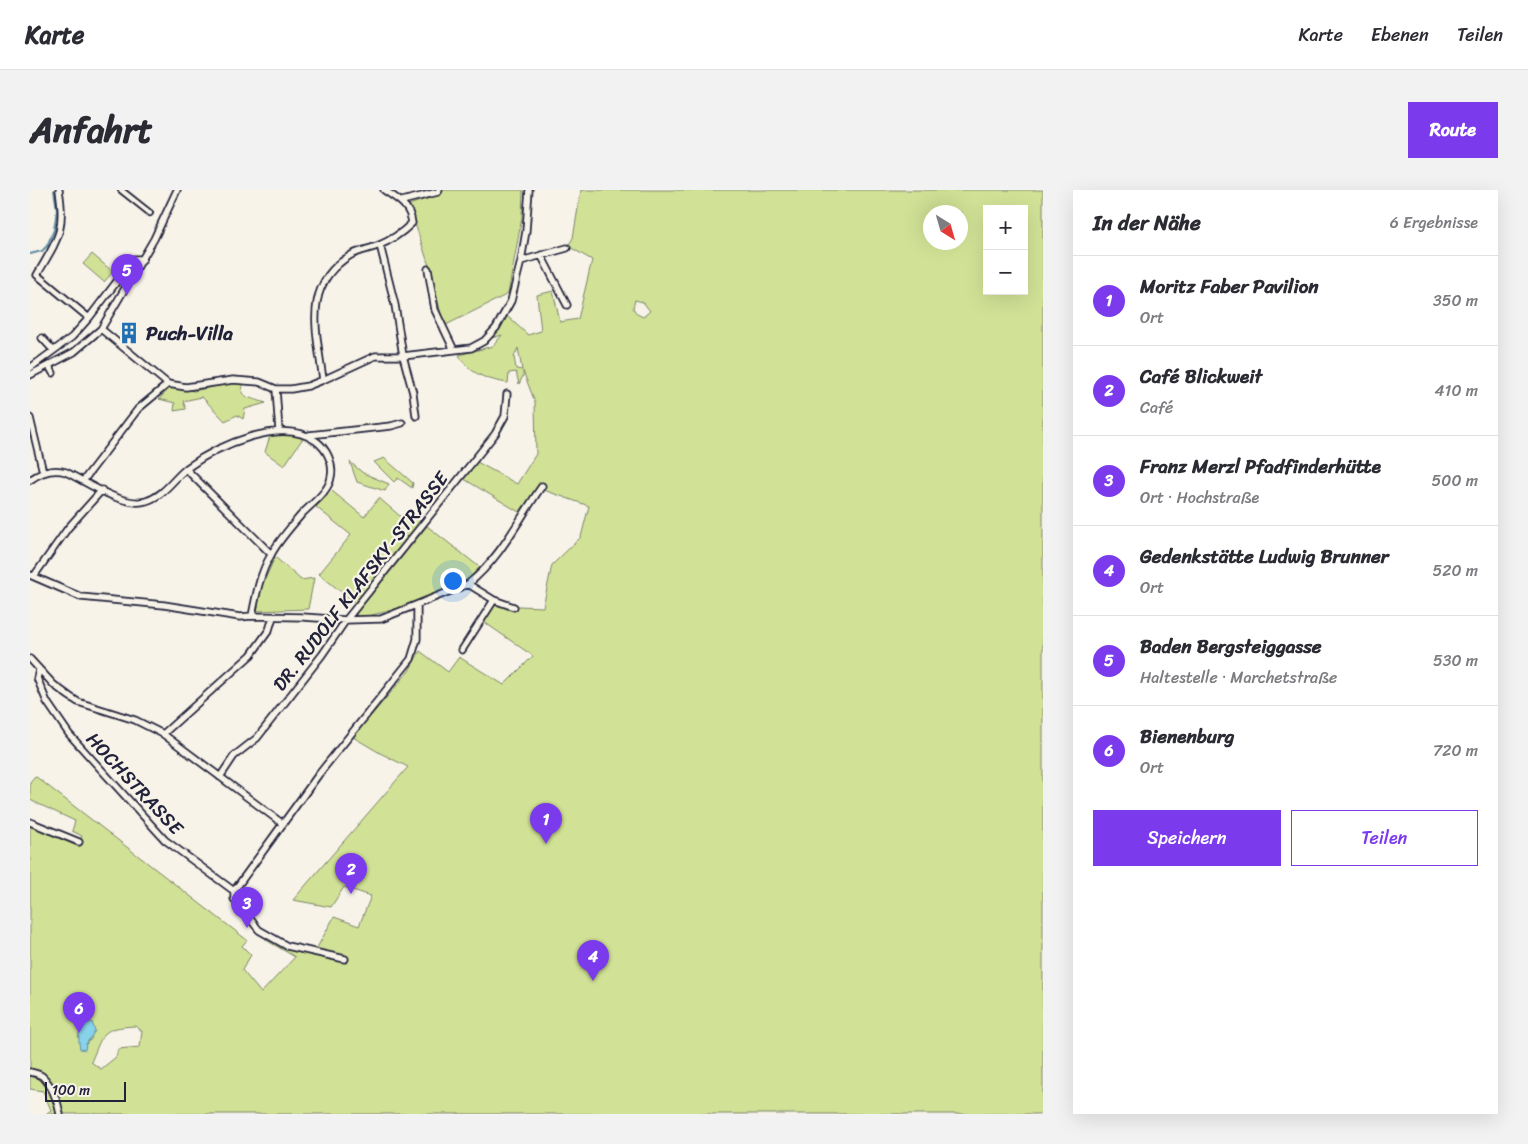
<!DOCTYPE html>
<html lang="de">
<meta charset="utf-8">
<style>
body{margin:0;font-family:Sriracha,sans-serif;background:#f2f2f3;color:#2b2b33}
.controls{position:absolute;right:15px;top:15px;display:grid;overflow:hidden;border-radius:0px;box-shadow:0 5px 20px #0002}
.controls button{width:45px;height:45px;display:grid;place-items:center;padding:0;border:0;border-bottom:1px solid #e1e1e2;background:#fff;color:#2b2b33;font:25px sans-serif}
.compass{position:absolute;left:893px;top:15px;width:45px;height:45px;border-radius:50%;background:#fff;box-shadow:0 5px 20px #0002;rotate:143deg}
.scale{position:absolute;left:15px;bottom:12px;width:81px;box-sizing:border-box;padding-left:5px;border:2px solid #22223b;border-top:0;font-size:14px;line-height:18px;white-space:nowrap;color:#22223b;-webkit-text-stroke:4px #f7f3e8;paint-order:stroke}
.you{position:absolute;left:422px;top:390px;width:18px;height:18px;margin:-12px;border:4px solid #fff;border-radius:50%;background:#1a73e8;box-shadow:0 0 0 8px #1a73e833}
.badge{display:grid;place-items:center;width:32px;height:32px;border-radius:50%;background:#7c3aed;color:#fff;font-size:16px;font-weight:700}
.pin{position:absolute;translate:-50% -41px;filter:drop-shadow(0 1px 2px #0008)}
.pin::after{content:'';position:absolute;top:26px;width:18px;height:15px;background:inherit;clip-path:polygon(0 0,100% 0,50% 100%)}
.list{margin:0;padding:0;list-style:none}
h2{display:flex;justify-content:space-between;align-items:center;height:65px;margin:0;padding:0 20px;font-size:21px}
h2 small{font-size:16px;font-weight:400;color:#7c7c81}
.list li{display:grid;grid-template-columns:32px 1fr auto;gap:15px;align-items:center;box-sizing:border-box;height:90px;padding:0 20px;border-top:1px solid #e1e1e2}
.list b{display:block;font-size:19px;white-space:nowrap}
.list p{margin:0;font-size:16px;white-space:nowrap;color:#7c7c81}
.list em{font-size:16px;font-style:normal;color:#7c7c81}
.actions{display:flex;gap:10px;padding:15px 20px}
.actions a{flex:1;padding:11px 0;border:1px solid #7c3aed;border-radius:0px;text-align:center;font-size:18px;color:#7c3aed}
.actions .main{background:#7c3aed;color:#fff}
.map{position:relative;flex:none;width:1013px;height:924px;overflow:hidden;border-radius:0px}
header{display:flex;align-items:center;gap:30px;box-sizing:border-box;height:70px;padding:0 25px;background:#fff;border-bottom:1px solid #e1e1e2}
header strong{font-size:24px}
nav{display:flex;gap:28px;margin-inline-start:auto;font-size:18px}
.intro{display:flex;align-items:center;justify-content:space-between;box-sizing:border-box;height:120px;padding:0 30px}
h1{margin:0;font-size:35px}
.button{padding:12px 22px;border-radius:0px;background:#7c3aed;color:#fff;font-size:18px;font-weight:700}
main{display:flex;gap:30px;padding:0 30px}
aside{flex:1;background:#fff;border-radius:0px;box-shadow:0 5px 20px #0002}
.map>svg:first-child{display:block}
.green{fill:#d1e296;stroke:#7a8268;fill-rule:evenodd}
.water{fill:#89d3ea;stroke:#608ca4}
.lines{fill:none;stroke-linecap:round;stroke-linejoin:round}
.stream{stroke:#608ca4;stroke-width:2}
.pedestrian-casing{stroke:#22223b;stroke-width:8}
.minor-casing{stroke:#22223b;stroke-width:9}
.pedestrian{stroke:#f7f3e8;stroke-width:4.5}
.minor{stroke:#f7f3e8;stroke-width:5.5}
.labels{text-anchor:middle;stroke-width:4.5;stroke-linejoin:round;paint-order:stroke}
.poi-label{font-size:19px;font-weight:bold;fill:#22223b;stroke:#f7f3e8;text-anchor:start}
.street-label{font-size:19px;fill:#22223b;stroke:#f7f3e8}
</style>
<header>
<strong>Karte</strong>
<nav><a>Karte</a><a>Ebenen</a><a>Teilen</a></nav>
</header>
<div class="intro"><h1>Anfahrt</h1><a class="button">Route</a></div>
<main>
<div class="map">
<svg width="1013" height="924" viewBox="0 0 1013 924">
<rect width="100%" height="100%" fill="#f7f3e8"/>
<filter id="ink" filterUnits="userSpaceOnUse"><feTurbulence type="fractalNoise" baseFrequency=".02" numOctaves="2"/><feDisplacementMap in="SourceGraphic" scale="10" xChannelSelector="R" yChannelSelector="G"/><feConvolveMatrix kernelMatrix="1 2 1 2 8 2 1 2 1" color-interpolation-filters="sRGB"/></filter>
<g filter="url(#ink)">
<path class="green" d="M412,0H493L492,27L478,104L414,136L400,79L379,15L410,4Z
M551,0H1013V924H16L21,920L13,901L0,899V636L47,656L52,646L42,641L45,631L0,610V592L5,586L217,750L212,756L221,765L212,780L231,803L265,767L236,750L237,747L258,758L283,765L304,727L329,736L341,706L314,697L301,717L263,710L378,577L350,563L323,547L379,481L390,461L418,482L429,467L474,495L503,466L454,432L463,415L513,417L522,375L551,347L559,316L508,298L489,322L434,289L447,272L487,294L506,264L505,212L493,181V186L489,194L486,182L479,183L478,193C458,190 439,184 429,165L463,156L472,145L462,148L477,126L498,145L511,141L507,105L523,101L530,132L548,129L562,70L538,56L543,48ZM957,19H994V101H957ZM901,22H931V52H901ZM605,110L613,112L620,121L613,127L607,124L603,118ZM488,158L492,180L486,179L484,167ZM55,832L62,848L56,854L48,848L51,837ZM105,836L112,841L110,857L88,859L86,867L71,879L61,872C74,842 71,838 105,836Z
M62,64L83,82L74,92L53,74Z
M201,192L213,194L212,203L217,207L236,213L215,219L213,229L207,225L195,231L172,207L153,211L156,219L144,221L145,213L129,209L141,197L164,201Z
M264,245L273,248L254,276L235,262L240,246Z
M354,268L383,293L382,298L368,288L364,292L344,272Z
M320,272L333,283L359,294L355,301L327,292Z
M302,301L334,327L349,308L371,327L381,324L391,331L325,413L289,384L321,345L286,317Z
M397,336L452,379C421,405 367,420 328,428L326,424Z
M245,367L271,390L284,388L278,419L227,421L232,396Z"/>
<path class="water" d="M55,832H62L65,841L56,854L55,860L50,859C48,849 48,840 55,832Z"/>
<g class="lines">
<path class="stream" d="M0,64L12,61L17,56L24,40L27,20L24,0"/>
<g class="pedestrian-casing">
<path id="pedestrian" d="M91,0L120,23"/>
</g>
<g class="minor-casing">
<path id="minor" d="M29,0C36,42 27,50 7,85L59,128
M372,11L408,2L409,0
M350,55L365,115L373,166L383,203L386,226
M511,65L537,115
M491,71L537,58
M398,79L405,120L424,160
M71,139L138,194L156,197L203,190L229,192L246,199H261L278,196L293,190L345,166H373L441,158L454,151L466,138L481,111L491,71L496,41L499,0
M12,148L23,160
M19,176L23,183
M0,178L42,147L59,128L104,69H113
M0,185L44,162L71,139L124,49L147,0
M293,190C287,142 271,95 321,65C329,61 339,59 347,56C360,51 372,43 382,33C380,16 368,9 354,0
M246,199L249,241
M0,228L13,282
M279,245L361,236L372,233
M156,279L241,364
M0,290C11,282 22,278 36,282C56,292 94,318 116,311C134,306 143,289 157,278C187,256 252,226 286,251C297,259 304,274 301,287C299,302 280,315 271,325C261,337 248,351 241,365C230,383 226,405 222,426
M53,291L108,219L138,194
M0,385L51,407L134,415L210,427L222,426L273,427L316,430L351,429L438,394C470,369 489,329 512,296
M4,386L38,338L72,300
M438,394L464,410L484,417
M432,460L464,410
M0,469L24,495L39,506L48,512L105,530L133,544L253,634
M9,480L7,488L17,512L39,544L135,650L204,701V709L229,740L257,756L315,769
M133,544L221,465L239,440L243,427
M190,587L204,566L227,548L292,465L316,430L465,244L475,226L477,204
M0,632L49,652
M204,701L289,584L381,469L387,449V416
M0,882C4,883 9,884 12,886C22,895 28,912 30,924"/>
</g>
<use href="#pedestrian" class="pedestrian"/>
<use href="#minor" class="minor"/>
</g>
</g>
<defs>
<g id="building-bare" transform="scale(1.725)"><path d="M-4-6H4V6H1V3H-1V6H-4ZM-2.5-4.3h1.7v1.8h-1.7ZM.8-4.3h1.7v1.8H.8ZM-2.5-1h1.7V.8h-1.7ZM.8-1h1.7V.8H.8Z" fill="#1f6fb2" stroke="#f7f3e8" stroke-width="2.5" paint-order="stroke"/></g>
</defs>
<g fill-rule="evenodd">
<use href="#building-bare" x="99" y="143"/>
</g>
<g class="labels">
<g class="poi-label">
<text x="116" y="150">Puch-Villa</text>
</g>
<g class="street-label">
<text transform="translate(330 391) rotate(-52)" y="7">DR. RUDOLF KLAFSKY-STRASSE</text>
<text transform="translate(105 593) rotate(47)" y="7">HOCHSTRASSE</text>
</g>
</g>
</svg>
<div class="controls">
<button>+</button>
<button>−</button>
</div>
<svg class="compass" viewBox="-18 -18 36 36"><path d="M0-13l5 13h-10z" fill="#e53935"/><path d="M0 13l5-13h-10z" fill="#7c7c81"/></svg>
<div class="scale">100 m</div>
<div class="you"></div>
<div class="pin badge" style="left:516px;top:654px">1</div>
<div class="pin badge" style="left:321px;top:704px">2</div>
<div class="pin badge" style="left:217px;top:738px">3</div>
<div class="pin badge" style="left:563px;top:791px">4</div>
<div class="pin badge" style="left:97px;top:105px">5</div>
<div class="pin badge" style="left:49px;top:843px">6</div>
</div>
<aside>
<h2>In der Nähe<small>6 Ergebnisse</small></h2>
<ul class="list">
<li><span class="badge">1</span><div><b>Moritz Faber Pavilion</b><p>Ort</p></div><em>350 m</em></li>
<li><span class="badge">2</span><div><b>Café Blickweit</b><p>Café</p></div><em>410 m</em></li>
<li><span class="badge">3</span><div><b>Franz Merzl Pfadfinderhütte</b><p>Ort · Hochstraße</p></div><em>500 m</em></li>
<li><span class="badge">4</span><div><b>Gedenkstätte Ludwig Brunner</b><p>Ort</p></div><em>520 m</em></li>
<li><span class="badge">5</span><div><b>Baden Bergsteiggasse</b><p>Haltestelle · Marchetstraße</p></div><em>530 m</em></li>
<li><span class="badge">6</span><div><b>Bienenburg</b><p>Ort</p></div><em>720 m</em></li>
</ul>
<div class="actions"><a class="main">Speichern</a><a>Teilen</a></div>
</aside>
</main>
